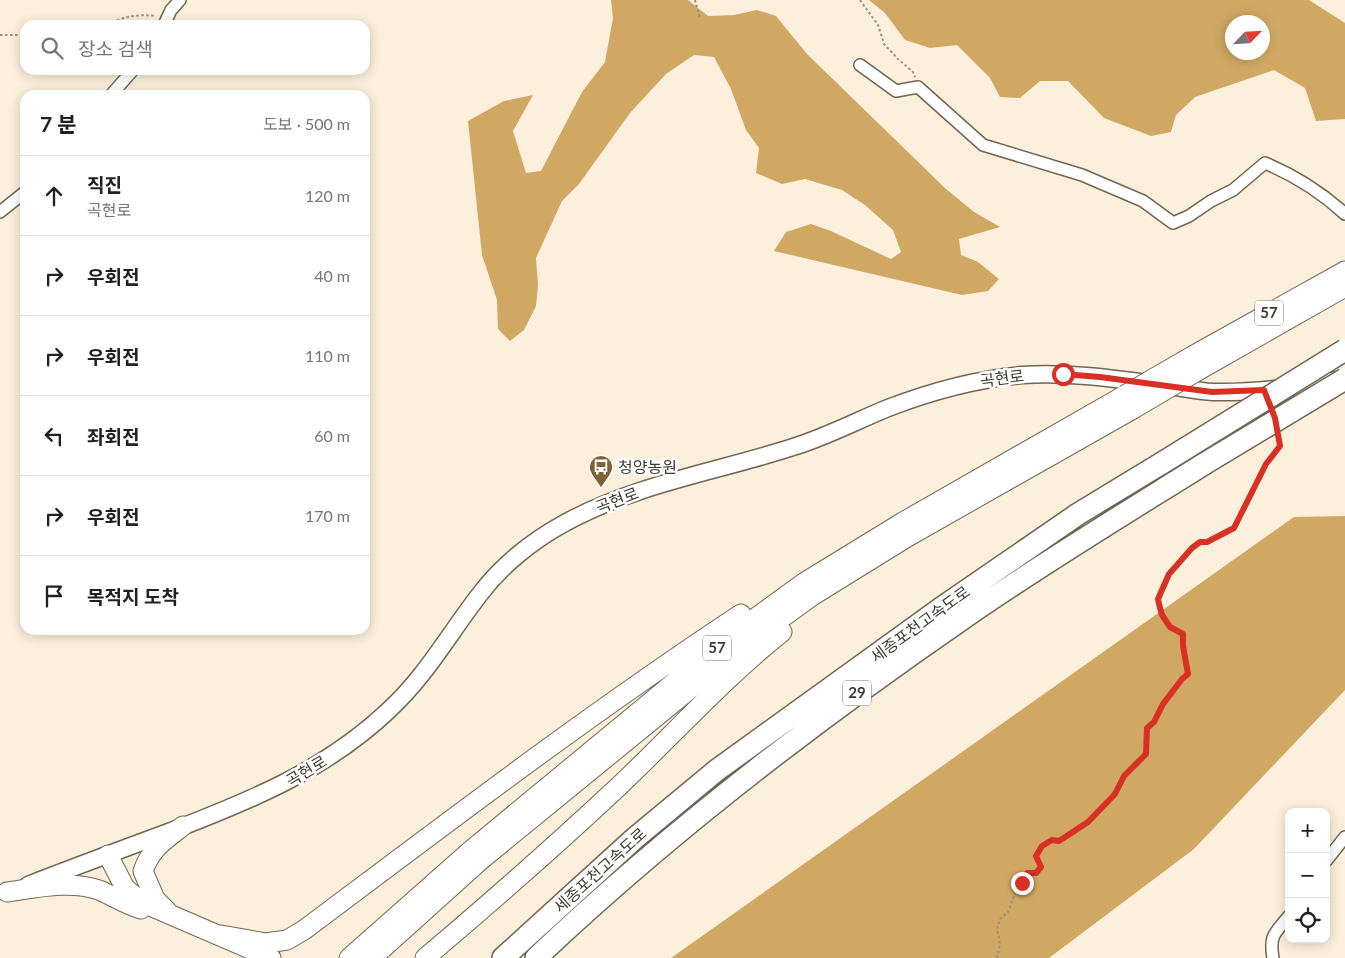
<!DOCTYPE html>
<html lang="ko">
<meta charset="utf-8">
<style>
body{margin:0;font-family:Lato,"Noto Sans KR",sans-serif;background:#f2f2f2;color:#202124}
.controls{position:absolute;right:15px;bottom:15px;display:grid;overflow:hidden;border-radius:10px;box-shadow:0 2px 12px #0003}
.controls button{width:45px;height:45px;display:grid;place-items:center;padding:0;border:0;border-bottom:1px solid #e0e0e0;background:#fff;color:#202124;font:25px sans-serif}
.compass{position:absolute;left:1225px;top:15px;width:45px;height:45px;border-radius:50%;background:#fff;box-shadow:0 2px 12px #0003;rotate:65deg}
.stop{position:absolute;width:15px;height:15px;margin:-11px;border:4px solid #d93025;border-radius:50%;background:#fff}
.stop.end{background:#d93025;border-color:#fff;box-shadow:0 1px 5px #0008}
.list{margin:0;padding:0;list-style:none}
h2{display:flex;justify-content:space-between;align-items:center;height:65px;margin:0;padding:0 20px;font-size:21px}
h2 small{font-size:16px;font-weight:400;color:#757577}
.list li{display:grid;grid-template-columns:32px 1fr auto;gap:15px;align-items:center;box-sizing:border-box;height:80px;padding:0 20px;border-top:1px solid #e0e0e0}
.list b{display:block;font-size:19px;white-space:nowrap}
.list p{margin:0;font-size:16px;white-space:nowrap;color:#757577}
.list em{font-size:16px;font-style:normal;color:#757577}
.icon{flex:none;width:28px;height:28px;fill:none;stroke:currentColor;stroke-width:2;stroke-linecap:round;stroke-linejoin:round}
.map{position:relative;flex:none;width:1345px;height:958px;overflow:hidden}
.search{position:absolute;background:#fff;box-shadow:0 2px 12px #0003;left:20px;top:20px;width:350px;height:55px;display:flex;align-items:center;gap:12px;box-sizing:border-box;padding:0 18px;border-radius:15px;color:#757577;font-size:19px}
.panel{position:absolute;background:#fff;box-shadow:0 2px 12px #0003;left:20px;top:90px;width:350px;height:545px;border-radius:15px}
.map>svg:first-child{display:block}
.forest{fill:#d0a864;fill-rule:evenodd}
.lines{fill:none;stroke-linecap:round;stroke-linejoin:round}
.minor-casing{stroke:#706554;stroke-width:14}
.secondary-casing{stroke:#706554;stroke-width:19}
.trunk-casing{stroke:#706554;stroke-width:21}
.motorway-casing{stroke:#706554;stroke-width:24}
.path{stroke:#978f81;stroke-width:2;stroke-dasharray:2.5 2.5;stroke-linecap:butt}
.minor{stroke:#fff;stroke-width:11}
.secondary{stroke:#fff;stroke-width:16}
.trunk{stroke:#fff;stroke-width:19}
.motorway{stroke:#fff;stroke-width:21}
.trunk-bridge-casing{stroke:#706554;stroke-width:21;stroke-linecap:butt}
.motorway-bridge-casing{stroke:#706554;stroke-width:24;stroke-linecap:butt}
.trunk-bridge{stroke:#fff;stroke-width:19}
.motorway-bridge{stroke:#fff;stroke-width:21}
.route{stroke:#d93025;stroke-width:6}
.labels{text-anchor:middle;stroke-width:5;stroke-linejoin:round;paint-order:stroke}
.shield{fill:#fff;stroke:#77746e;stroke-width:1}
.shield-label{font-size:15px;font-weight:bold;fill:#3d3830}
.street-label{font-size:16px;fill:#3d3830;stroke:#fff}
.poi-label{font-size:16px;fill:#3d3830;stroke:#fff;text-anchor:start}
</style>
<div class="map">
<svg width="1345" height="958" viewBox="0 0 1345 958">
<rect width="100%" height="100%" fill="#fcf0dc"/>
<path class="forest" d="M611,0H688L708,16L734,15L757,10L776,16L807,54L946,189L974,212L1000,227L959,239L961,255L978,262L999,279L988,291L962,295L774,251L786,232L811,224L831,231L891,259L901,252L893,230L865,205L842,190L805,179L782,184L756,173L759,148L746,130L731,89L714,57L694,55L666,74L630,113L579,184L562,201L536,258L538,285L536,306L524,330L510,341L498,329L497,300L482,255L468,121L504,101L533,95L513,131L526,173L541,171L582,92L605,62L613,18Z
M869,0H1309L1345,23V119L1316,121L1305,88L1274,70L1195,97L1176,115L1171,132L1151,136L1104,118L1068,81H1040L1020,98L1000,97L990,78L957,45L930,48L905,40L885,13ZM1232,22H1262V52H1232Z
M1345,516V690L1194,849L1049,958H671L1294,517Z"/>
<g class="lines">
<g class="minor-casing">
<path id="minor" d="M164,25L171,10L180,0
M860,65L896,91L918,87L983,145L1082,175L1143,201L1173,223L1189,216L1211,201L1233,190L1265,163C1296,176 1320,191 1345,214
M111,95L133,70
M0,212L25,192
M1326,861L1345,837
M1273,958C1269,935 1275,933 1289,916"/>
</g>
<g class="secondary-casing">
<path id="secondary" d="M28,885C74,867 120,850 166,833C247,802 325,771 389,710C426,676 449,634 480,594C501,566 532,541 563,524C635,484 716,472 793,447C826,437 856,421 888,408C932,391 976,379 1023,375C1070,372 1116,379 1162,385C1179,387 1196,391 1213,392C1255,393 1296,387 1337,380"/>
</g>
<g class="trunk-casing">
<path id="trunk" d="M1194,355L1345,271
M1199,370L1345,287
M108,855L125,888L141,902L271,958
M7,892C36,888 70,880 99,890C113,896 126,905 141,909
M167,911L155,899L143,871C151,848 165,840 183,826
M221,935L266,943L287,940L304,930C448,822 591,713 741,614
M349,958L470,851L728,638L805,582L903,522L1125,395
M372,958L482,859L739,649L812,596L909,536L1133,409
M425,958C490,903 555,846 617,788C672,736 723,679 782,632"/>
</g>
<g class="motorway-casing">
<path id="motorway" d="M503,958L635,838L717,770L940,609L1078,514L1162,463
M536,958C669,832 814,721 965,617C1043,563 1124,514 1204,464"/>
</g>
<path class="path" d="M695,0L700,19
M860,0L878,25L884,44L898,59L913,72L915,77
M108,25C124,16 138,14 156,16
M0,35H25
M997,958L1000,944L997,929L1000,919L1008,912L1015,893L1027,873H1036L1041,867L1036,856L1042,846L1052,840L1059,841L1088,822L1115,794L1124,776L1146,754L1147,728L1154,722L1163,704L1182,679L1188,674L1183,646V634C1166,623 1161,621 1158,599L1169,574L1192,548L1200,542H1207L1234,528L1266,464L1280,446L1279,437"/>
<use href="#minor" class="minor"/>
<use href="#secondary" class="secondary"/>
<use href="#trunk" class="trunk"/>
<use href="#motorway" class="motorway"/>
<g class="trunk-bridge-casing">
<path id="trunk-bridge" d="M1125,395L1194,355
M1133,409L1199,370"/>
</g>
<g class="motorway-bridge-casing">
<path id="motorway-bridge" d="M1162,463L1345,350
M1204,464L1345,379"/>
</g>
<use href="#trunk-bridge" class="trunk-bridge"/>
<use href="#motorway-bridge" class="motorway-bridge"/>
</g>
<g class="lines">
<path class="route" d="M1022,883L1027,873H1036L1041,867L1036,856L1042,846L1052,840L1059,841L1088,822L1115,794L1124,776L1146,754L1147,728L1154,722L1163,704L1182,679L1188,674L1183,646V634L1170,627L1162,615L1159,604L1158,599L1169,574L1192,548L1200,542H1207L1234,528L1266,464L1280,446L1275,418L1264,390L1212,392L1100,377L1063,374"/>
</g>
<defs>
<g id="bus-pin" transform="scale(1.25)"><path d="M0 17L-7.5 6A9.5 9.5 0 1 1 7.5 6Z" fill="#7c6234" stroke="#fff"/><path d="M-5-6H5V4H4V6H2V4H-2V6H-4V4H-5ZM-3.5-4V0h7V-4ZM-3.5 1.2v1.5H-2V1.2ZM2 1.2v1.5H3.5V1.2Z" fill="#fff"/></g>
</defs>
<g fill-rule="evenodd">
<use href="#bus-pin" x="601" y="467"/>
</g>
<g class="labels">
<g class="shield">
<rect x="1255" y="300.5" width="28" height="25" rx="4"/>
<rect x="703" y="635.5" width="28" height="25" rx="4"/>
<rect x="843" y="680.5" width="28" height="25" rx="4"/>
</g>
<g class="shield-label">
<text x="1269" y="318">57</text>
<text x="717" y="653">57</text>
<text x="857" y="698">29</text>
</g>
<g class="street-label">
<text transform="translate(1002 378) rotate(-7)" y="6">곡현로</text>
<text transform="translate(617 500) rotate(-21)" y="6">곡현로</text>
<text transform="translate(920 624) rotate(-36)" y="6">세종포천고속도로</text>
<text transform="translate(306 771) rotate(-31)" y="6">곡현로</text>
<text transform="translate(600 870) rotate(-42)" y="6">세종포천고속도로</text>
</g>
<g class="poi-label">
<text x="618" y="473">청양농원</text>
</g>
</g>
</svg>
<div class="controls">
<button>+</button>
<button>−</button>
<button><svg class="icon" aria-label="locate" viewBox="0 0 24 24"><circle cx="12" cy="12" r="6"/><path d="M12 2v4M12 18v4M2 12h4M18 12h4"/></svg></button>
</div>
<svg class="compass" viewBox="-18 -18 36 36"><path d="M0-13l5 13h-10z" fill="#e53935"/><path d="M0 13l5-13h-10z" fill="#757577"/></svg>
<div class="stop" style="left:1063px;top:374px"></div>
<div class="stop end" style="left:1022px;top:883px"></div>
<div class="search"><svg class="icon" aria-label="search" viewBox="0 0 24 24"><circle cx="10" cy="10" r="6"/><path d="M15 15l6 6"/></svg>장소 검색</div>
<section class="panel">
<h2>7 분<small>도보 · 500 m</small></h2>
<ul class="list">
<li><svg class="icon" aria-label="ahead" viewBox="0 0 24 24"><path d="M12 20V5M6 11l6-6 6 6"/></svg><div><b>직진</b><p>곡현로</p></div><em>120 m</em></li>
<li><svg class="icon" aria-label="right" viewBox="0 0 24 24"><path d="M7 20v-9h11M14 6l5 5-5 5"/></svg><div><b>우회전</b></div><em>40 m</em></li>
<li><svg class="icon" aria-label="right" viewBox="0 0 24 24"><path d="M7 20v-9h11M14 6l5 5-5 5"/></svg><div><b>우회전</b></div><em>110 m</em></li>
<li><svg class="icon" aria-label="left" viewBox="0 0 24 24"><path d="M17 20v-9H6M10 6l-5 5 5 5"/></svg><div><b>좌회전</b></div><em>60 m</em></li>
<li><svg class="icon" aria-label="right" viewBox="0 0 24 24"><path d="M7 20v-9h11M14 6l5 5-5 5"/></svg><div><b>우회전</b></div><em>170 m</em></li>
<li><svg class="icon" aria-label="arrive" viewBox="0 0 24 24"><path d="M6 21V4h12l-3 4 3 4H6"/></svg><div><b>목적지 도착</b></div></li>
</ul>
</section>
</div>
